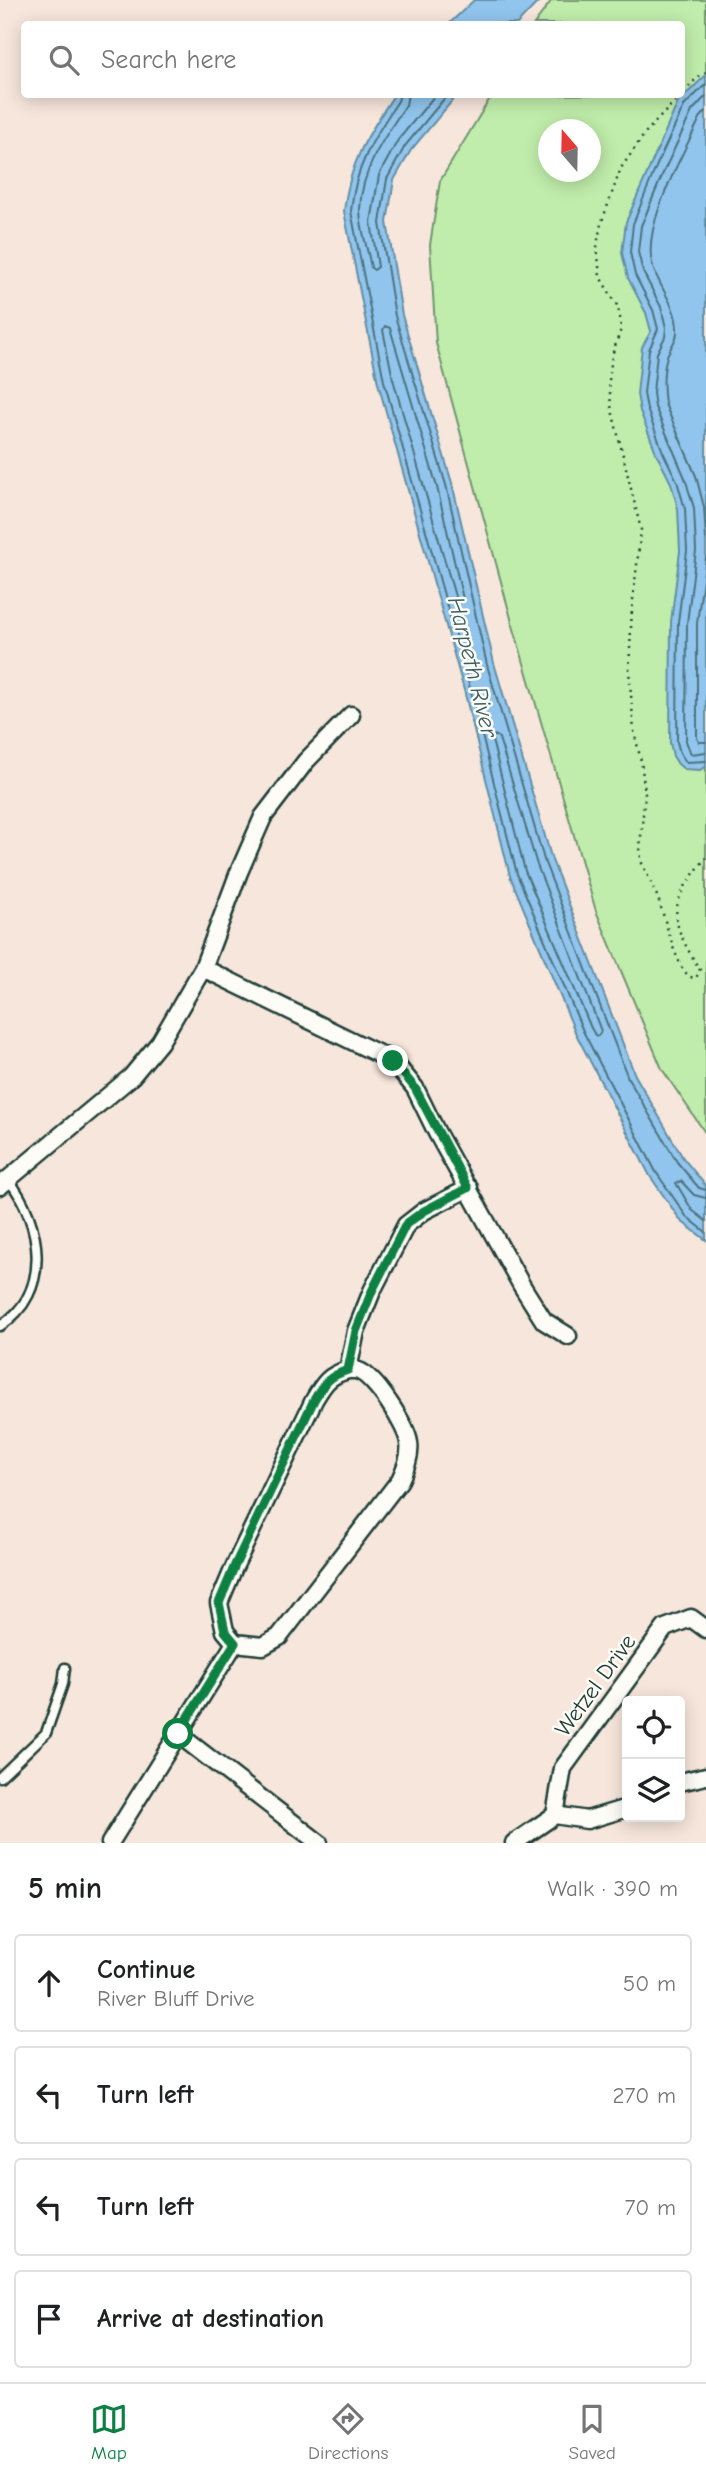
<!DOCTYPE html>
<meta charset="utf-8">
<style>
body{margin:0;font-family:"Comic Neue",sans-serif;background:#f6f6f6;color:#202124}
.controls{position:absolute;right:21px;bottom:21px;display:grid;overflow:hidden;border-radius:7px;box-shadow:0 4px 18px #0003}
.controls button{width:63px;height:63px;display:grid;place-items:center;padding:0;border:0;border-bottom:2px solid #e0e0e0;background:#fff;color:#202124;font:35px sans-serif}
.compass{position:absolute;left:538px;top:119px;width:63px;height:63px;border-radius:50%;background:#fff;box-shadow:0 4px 18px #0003;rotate:340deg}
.stop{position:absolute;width:21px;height:21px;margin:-16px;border:5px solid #0b8043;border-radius:50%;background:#fff}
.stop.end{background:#0b8043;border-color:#fff;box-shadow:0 2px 7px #0008}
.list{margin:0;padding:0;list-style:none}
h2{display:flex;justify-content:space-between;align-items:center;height:91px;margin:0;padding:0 28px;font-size:30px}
h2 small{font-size:23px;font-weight:400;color:#757577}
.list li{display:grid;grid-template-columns:46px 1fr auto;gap:21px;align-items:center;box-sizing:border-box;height:98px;margin:0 14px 14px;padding:0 14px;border:2px solid #e0e0e0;border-radius:7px}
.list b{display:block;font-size:26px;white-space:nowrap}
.list p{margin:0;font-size:23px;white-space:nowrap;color:#757577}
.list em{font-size:23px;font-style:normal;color:#757577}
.icon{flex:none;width:38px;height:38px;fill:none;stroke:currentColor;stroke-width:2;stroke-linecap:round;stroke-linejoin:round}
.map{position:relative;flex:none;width:706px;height:1843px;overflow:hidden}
.search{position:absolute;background:#fff;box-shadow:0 4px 18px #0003;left:21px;right:21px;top:21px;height:77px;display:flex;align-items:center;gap:18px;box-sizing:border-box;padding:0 24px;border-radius:7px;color:#757577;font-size:26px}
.sheet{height:539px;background:#fff}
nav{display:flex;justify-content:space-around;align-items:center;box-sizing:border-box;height:98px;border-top:2px solid #e0e0e0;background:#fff;font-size:19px;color:#757577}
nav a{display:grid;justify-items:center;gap:4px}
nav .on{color:#0b8043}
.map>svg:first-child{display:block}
.green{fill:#c0edab;stroke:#709570;stroke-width:2;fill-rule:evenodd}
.water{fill:#91c5ee;stroke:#638fa4;stroke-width:2}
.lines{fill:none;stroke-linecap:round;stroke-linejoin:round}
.shore{stroke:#4d737e;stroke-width:2}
.service-casing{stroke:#1f3d34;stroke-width:13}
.minor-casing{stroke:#1f3d34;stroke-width:21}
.path{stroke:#1f3d34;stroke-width:2.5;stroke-dasharray:2 5;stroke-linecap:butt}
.service{stroke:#fdfcf7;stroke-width:8}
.minor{stroke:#fdfcf7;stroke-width:16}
.route{stroke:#0b8043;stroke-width:9}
.labels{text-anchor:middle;stroke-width:5;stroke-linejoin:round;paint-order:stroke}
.street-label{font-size:23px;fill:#1f3d34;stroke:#fdfcf7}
.water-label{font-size:24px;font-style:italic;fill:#3c5f62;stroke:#fdfcf7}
</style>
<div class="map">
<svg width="706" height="1843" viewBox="0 0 706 1843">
<rect width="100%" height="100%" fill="#f7e6dc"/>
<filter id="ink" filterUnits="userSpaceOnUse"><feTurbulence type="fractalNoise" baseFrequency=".0143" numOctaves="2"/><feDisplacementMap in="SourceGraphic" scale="14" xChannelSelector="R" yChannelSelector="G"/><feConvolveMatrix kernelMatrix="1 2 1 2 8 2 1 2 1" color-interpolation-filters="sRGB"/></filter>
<g filter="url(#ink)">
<path class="green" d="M552,0H706V1134L662,1069L596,911L512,622L436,343L430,245L440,181L492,95L682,94V24H534ZM548,130H590V172H548Z"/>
<path class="water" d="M474,0H540L517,24H449Z
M706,75V767L700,770L684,769L678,764L673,756L670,743L671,622L680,551L678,509L671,483L657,455L640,411L637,394L642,347L651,331L646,313L628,278L622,253L626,222L678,102Z
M394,95H457L411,150L394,180L387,222L402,315L452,483L494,663L552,860L635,1075L683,1158L706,1186V1240L681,1221L650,1176L576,1034L510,876L464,690L378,383L344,211C350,161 367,136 394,95Z"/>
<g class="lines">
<path class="shore" d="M706,84L684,106L656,167L633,224L630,252L635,275L653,310L658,329L649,350L644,393L647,409L663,452L677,481L685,509L687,551L678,622L677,742L680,753L686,762L706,761
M400,94L398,101C374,137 355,167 351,211L384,381L470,688L517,874L583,1031L656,1172L686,1216L706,1232
M408,94L406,105C385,136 361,170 360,209C360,228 368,249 371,268L374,270L378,267L371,222L379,175L398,140L436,94
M448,94L405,146L387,179L380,223L395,316L446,485L487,665L545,863L628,1078L677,1162L699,1188L706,1190
M706,96L692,111L664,171L641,226L638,252L643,272L661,307L666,328L665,337L657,353L653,393L655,407L685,478L694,508L696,551L687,623L686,741L691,754L706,752
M706,111L700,118C683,155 640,228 653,267C660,289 678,307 677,332C677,341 670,347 667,356C663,370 663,389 665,404L696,476L704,507L706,539
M385,326L390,328L437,487L463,599L460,603L456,600L393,379L383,330Z
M706,557L697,623V738L699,742H706
M495,735L499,738L537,865L601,1031L598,1036L595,1035L591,1028L525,871L492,740Z
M706,1198L694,1195L681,1181L676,1183L692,1210L706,1221"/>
<g class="service-casing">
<path id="service" d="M0,1326C53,1293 42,1222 8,1179
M0,1777L46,1733L63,1684L65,1668"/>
</g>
<g class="minor-casing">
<path id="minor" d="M203,968L393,1061L415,1088L437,1133L522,1286L544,1321L568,1336
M0,1186L131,1077L160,1042L203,968L239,872L263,817L306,761L351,715
M348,1370C350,1370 358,1370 359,1371C375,1377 407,1426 409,1443C411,1456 405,1469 400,1480L279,1637L263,1646L235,1643L225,1631L219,1603L235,1565L314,1400C324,1383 329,1375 348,1370Z
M348,1370L356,1331L372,1291L406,1225L424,1211L469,1188
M178,1734L319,1843
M680,1782L706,1776
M555,1815L587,1820L627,1808
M110,1843L235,1643
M514,1843L555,1815L563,1768L665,1628L691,1618L706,1629"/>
</g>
<path class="path" d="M706,72L696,79L646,132L621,168L601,224L597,245L600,277L618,307L620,317L621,329L612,355L609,381L611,406L641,530L632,608L629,670L634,731L641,761L645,793L640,847L641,861L658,898L674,950L683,970L690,977L696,978L700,970C668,918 667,906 706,858"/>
<use href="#service" class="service"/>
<use href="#minor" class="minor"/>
</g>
</g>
<g class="lines" filter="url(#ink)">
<path class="route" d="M178,1734L235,1643L225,1631L219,1603L235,1565L314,1400C324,1383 329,1376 348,1370L356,1331L372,1291L406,1224L424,1211L468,1188L415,1088L393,1061"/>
</g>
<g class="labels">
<g class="street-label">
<text transform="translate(595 1685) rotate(-54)" y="8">Wetzel Drive</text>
</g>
<g class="water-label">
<text transform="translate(473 667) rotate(76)" y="8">Harpeth River</text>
</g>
</g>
</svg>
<div class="controls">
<button><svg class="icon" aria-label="locate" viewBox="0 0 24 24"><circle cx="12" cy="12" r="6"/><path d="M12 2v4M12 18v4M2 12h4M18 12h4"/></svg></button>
<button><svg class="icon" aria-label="layers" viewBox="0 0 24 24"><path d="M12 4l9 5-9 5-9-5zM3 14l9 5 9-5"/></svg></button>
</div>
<svg class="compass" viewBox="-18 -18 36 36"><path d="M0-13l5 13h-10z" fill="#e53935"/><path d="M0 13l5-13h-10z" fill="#757577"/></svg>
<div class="stop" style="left:178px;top:1734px"></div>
<div class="stop end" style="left:393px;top:1061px"></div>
<div class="search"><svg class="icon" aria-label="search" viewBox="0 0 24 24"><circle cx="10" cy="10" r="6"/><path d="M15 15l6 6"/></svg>Search here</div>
</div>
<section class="sheet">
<h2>5 min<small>Walk · 390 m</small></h2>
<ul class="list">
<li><svg class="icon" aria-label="ahead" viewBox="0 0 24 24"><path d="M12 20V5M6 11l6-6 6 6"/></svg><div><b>Continue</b><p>River Bluff Drive</p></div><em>50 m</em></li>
<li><svg class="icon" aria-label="left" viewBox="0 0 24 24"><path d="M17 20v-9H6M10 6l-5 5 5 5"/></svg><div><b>Turn left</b></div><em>270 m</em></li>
<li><svg class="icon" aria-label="left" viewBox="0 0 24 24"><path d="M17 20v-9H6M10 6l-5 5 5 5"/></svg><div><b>Turn left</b></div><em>70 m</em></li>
<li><svg class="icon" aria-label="arrive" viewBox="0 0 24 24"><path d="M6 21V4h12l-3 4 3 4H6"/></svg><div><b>Arrive at destination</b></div></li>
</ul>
</section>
<nav>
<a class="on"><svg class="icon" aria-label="map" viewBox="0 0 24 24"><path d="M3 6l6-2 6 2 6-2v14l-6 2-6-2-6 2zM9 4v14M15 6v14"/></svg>Map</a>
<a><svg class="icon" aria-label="directions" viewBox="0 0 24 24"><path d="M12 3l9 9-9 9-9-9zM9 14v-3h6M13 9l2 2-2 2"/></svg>Directions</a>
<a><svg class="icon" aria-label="saved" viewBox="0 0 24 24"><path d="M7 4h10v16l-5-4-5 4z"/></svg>Saved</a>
</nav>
